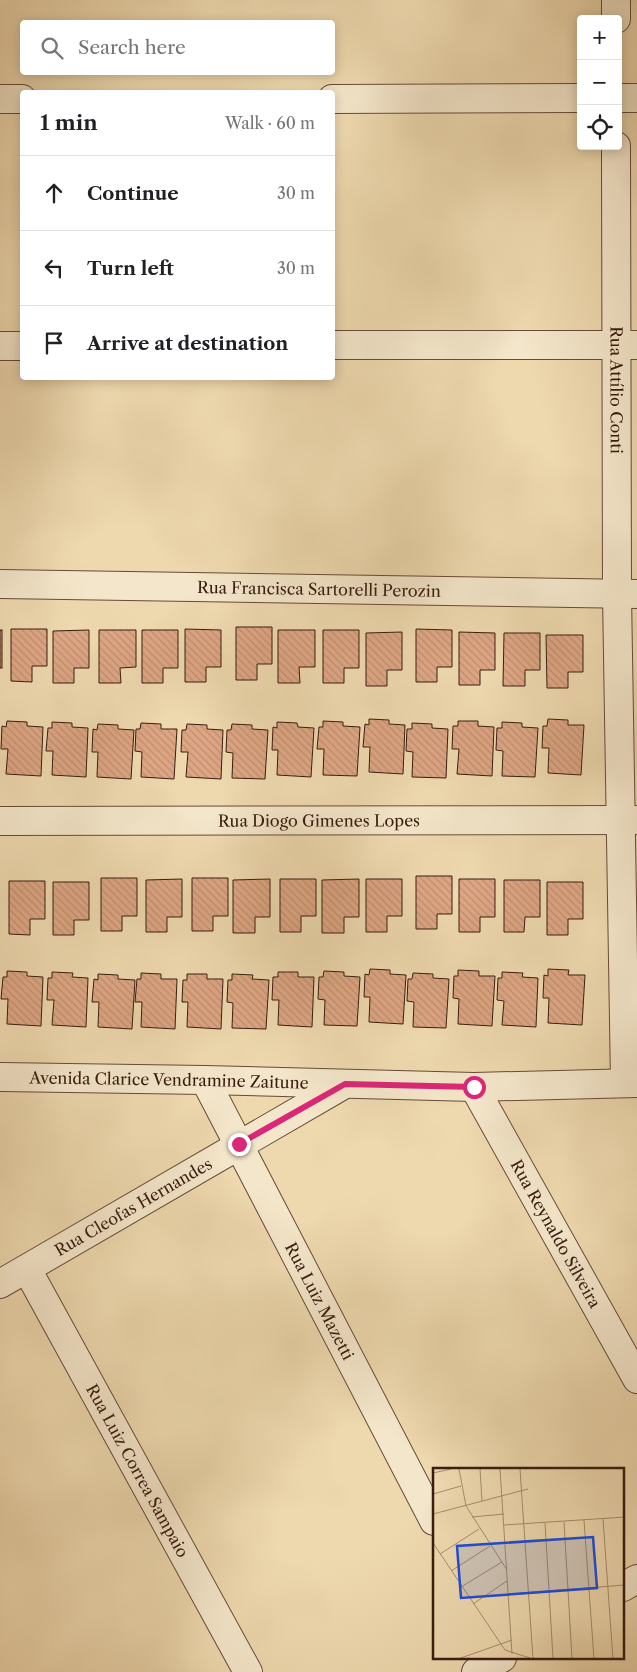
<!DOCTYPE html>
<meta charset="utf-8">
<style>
:root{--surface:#fff;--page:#f2f2f2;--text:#202124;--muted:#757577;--line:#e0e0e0}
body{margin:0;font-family:"Libre Caslon Text",serif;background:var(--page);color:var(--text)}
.controls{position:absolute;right:15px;top:15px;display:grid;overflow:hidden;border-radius:5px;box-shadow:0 2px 12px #0003}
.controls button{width:45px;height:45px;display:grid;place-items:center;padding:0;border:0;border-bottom:1px solid var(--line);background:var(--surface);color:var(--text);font:25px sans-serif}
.stop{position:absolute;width:15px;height:15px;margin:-11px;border:4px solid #db2777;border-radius:50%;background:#fff}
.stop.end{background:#db2777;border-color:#fff;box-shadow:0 1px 5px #0008}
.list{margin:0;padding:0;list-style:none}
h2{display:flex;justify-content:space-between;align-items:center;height:65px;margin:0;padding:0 20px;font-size:21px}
h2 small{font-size:16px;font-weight:400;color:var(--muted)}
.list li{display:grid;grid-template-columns:32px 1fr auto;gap:15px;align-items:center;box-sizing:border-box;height:75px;padding:0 20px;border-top:1px solid var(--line)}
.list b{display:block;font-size:19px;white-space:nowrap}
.list em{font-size:16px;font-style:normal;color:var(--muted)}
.icon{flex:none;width:28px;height:28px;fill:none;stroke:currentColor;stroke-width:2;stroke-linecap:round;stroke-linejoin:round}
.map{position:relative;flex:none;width:637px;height:1672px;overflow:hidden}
.search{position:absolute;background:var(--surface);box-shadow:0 2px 12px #0003;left:20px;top:20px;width:315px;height:55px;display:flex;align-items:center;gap:12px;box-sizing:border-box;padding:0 18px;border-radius:5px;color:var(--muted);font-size:19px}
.panel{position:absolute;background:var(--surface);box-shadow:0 2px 12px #0003;left:20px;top:90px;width:315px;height:290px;border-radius:5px}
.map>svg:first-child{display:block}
</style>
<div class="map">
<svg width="637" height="1672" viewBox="0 0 637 1672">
<defs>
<pattern id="building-back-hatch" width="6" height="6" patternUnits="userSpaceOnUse" patternTransform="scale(1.25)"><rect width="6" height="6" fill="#dea684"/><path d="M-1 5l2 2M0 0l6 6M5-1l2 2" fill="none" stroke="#bf8e71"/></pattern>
</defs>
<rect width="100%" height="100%" fill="#eed8ae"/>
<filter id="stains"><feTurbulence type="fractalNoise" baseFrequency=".004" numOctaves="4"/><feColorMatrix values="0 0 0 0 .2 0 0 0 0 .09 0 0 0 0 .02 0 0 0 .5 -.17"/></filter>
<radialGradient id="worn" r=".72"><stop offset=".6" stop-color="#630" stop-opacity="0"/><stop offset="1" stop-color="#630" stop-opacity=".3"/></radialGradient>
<g fill="url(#building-back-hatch)" stroke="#391c10">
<path d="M 236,627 L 272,627 L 272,664 L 257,664 L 257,680 L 236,680 Z"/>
<path d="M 11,629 L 47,629 L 47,666 L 32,666 L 32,682 L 11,681 Z"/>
<path d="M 185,629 L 221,630 L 221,667 L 206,667 L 206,682 L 185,682 Z"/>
<path d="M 416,629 L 452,630 L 452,667 L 437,667 L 437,682 L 416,682 Z"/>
<rect x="0" y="630" width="2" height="38"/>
<path d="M 89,630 L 89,668 L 74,668 L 74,683 L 53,683 L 53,631 Z"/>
<path d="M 99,630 L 136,630 L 136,667 L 120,668 L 121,683 L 99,683 Z"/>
<path d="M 142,630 L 178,630 L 178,668 L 163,668 L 163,683 L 142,683 Z"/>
<path d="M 278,630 L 315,630 L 315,667 L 299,667 L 300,683 L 278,683 Z"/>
<path d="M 323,630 L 359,630 L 359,668 L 344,668 L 344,683 L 323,683 Z"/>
<path d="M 402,632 L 402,670 L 387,670 L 387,686 L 366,686 L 366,633 Z"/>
<path d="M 459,632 L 495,633 L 495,670 L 480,670 L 480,685 L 459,685 Z"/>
<path d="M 504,633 L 540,633 L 540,670 L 525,670 L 525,686 L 503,686 Z"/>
<path d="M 546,635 L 583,635 L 583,672 L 568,672 L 568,688 L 547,688 Z"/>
<path d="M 369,719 L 389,720 L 389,724 L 405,725 L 403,774 L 369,772 L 370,747 L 363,747 L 365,724 L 369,725 Z"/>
<path d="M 548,719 L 568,720 L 568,725 L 584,725 L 581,775 L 548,773 L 549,748 L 542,748 L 543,726 L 547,726 Z"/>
<path d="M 7,721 L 27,722 L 27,726 L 43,727 L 41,776 L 6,774 L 8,749 L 1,749 L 2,726 L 6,727 Z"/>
<path d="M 323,721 L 343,722 L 343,726 L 360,727 L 357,776 L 323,775 L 324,749 L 317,749 L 319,727 L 323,727 Z"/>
<path d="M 458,721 L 478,721 L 478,726 L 494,727 L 492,776 L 457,774 L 459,749 L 452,749 L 453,726 L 458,726 Z"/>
<path d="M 52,722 L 72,723 L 72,727 L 88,728 L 86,777 L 52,775 L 53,751 L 46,751 L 48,728 L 52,728 Z"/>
<path d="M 277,722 L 297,723 L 298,727 L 314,728 L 311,777 L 277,775 L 278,750 L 272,750 L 273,727 L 277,728 Z"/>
<path d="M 502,722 L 522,723 L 522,727 L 538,728 L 535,777 L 502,776 L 503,751 L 496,750 L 497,728 L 502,728 Z"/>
<path d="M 141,723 L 161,724 L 161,729 L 177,729 L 174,779 L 141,777 L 142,752 L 135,751 L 136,729 L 140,729 Z"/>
<path d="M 412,723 L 432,724 L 432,728 L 448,729 L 446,778 L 412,777 L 413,752 L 406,751 L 407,729 L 412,729 Z"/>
<path d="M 98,724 L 118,725 L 118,729 L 134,730 L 131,779 L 97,777 L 98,752 L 92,752 L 93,729 L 97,730 Z"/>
<path d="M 187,724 L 207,725 L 207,729 L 223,730 L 221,779 L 186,777 L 188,752 L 181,752 L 182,730 L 186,730 Z"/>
<path d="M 232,724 L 252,725 L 252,729 L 268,730 L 265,779 L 232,778 L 233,753 L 226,752 L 227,730 L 231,730 Z"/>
<path d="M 416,876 L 452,876 L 452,914 L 437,914 L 437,929 L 416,929 Z"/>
<path d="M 101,878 L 137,878 L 137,916 L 122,916 L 122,931 L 101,931 Z"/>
<path d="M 192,878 L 228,878 L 228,916 L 213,916 L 213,931 L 192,931 Z"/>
<path d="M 182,879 L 182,917 L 167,917 L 167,932 L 146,932 L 146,880 Z"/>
<path d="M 270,879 L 270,917 L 255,917 L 255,933 L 233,933 L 233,880 Z"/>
<path d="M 280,879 L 316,879 L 316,916 L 301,916 L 301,932 L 280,932 Z"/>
<path d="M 359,879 L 359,917 L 344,917 L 344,933 L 322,933 L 322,880 Z"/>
<path d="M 366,879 L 402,879 L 402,916 L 387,916 L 387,932 L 366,932 Z"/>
<path d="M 459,879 L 495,879 L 495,917 L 480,917 L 480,932 L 459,932 Z"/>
<path d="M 504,880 L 540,880 L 540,917 L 525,917 L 524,932 L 504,932 Z"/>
<path d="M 9,881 L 45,881 L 45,919 L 30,919 L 30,935 L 9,934 Z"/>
<path d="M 53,882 L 89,882 L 89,920 L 74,920 L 74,935 L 53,935 Z"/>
<path d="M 547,882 L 583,882 L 583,919 L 568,919 L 568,935 L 547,935 Z"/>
<path d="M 370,969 L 390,970 L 390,974 L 406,975 L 403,1024 L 369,1022 L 370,997 L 364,997 L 365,974 L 369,975 Z"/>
<path d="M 548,969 L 569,970 L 568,975 L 585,975 L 582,1025 L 548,1023 L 549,998 L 543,998 L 544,975 L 548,976 Z"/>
<path d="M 458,970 L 479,971 L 479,976 L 495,976 L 492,1026 L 458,1024 L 459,999 L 453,998 L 454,976 L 458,976 Z"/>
<path d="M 7,971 L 27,972 L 27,976 L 43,977 L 41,1026 L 7,1024 L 8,999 L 1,999 L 3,977 L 7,977 Z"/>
<path d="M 324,971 L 344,972 L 344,976 L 360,977 L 357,1026 L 324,1025 L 325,1000 L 318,999 L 319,977 L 323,977 Z"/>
<path d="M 52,972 L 73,973 L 72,977 L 88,978 L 86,1027 L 52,1025 L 54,1000 L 47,1000 L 48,978 L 52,978 Z"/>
<path d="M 278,972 L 298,972 L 298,977 L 314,977 L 312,1027 L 278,1025 L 279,1000 L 272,1000 L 273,977 L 278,977 Z"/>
<path d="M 502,972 L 523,973 L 522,977 L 538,978 L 536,1027 L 502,1025 L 504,1001 L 497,1000 L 498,978 L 502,978 Z"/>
<path d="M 141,973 L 161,974 L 161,979 L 177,979 L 175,1029 L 141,1027 L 142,1002 L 135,1002 L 137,979 L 141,979 Z"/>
<path d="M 413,973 L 433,974 L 433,978 L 449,979 L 446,1028 L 413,1027 L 414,1002 L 407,1001 L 408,979 L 412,979 Z"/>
<path d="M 98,974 L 118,975 L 118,979 L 135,980 L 132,1029 L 98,1027 L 99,1002 L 92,1002 L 94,979 L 98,980 Z"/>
<path d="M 187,974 L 207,974 L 207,979 L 223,979 L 221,1029 L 187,1027 L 188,1002 L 182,1002 L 183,980 L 187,980 Z"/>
<path d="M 232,974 L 253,975 L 252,979 L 269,980 L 266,1029 L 232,1028 L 233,1003 L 227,1002 L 228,980 L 232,980 Z"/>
</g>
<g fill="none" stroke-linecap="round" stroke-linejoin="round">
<g stroke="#664b38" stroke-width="30">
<g id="minor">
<path d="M 616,0 L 616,19"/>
<path d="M 618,98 L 637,98"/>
<path d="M 0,99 L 22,99"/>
<path d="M 332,99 L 581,98"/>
<path id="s1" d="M 616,146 L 617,594 L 625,1083"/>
<path d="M 332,345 L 637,345"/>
<path d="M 0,346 L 22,346"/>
<path id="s2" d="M 0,584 L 637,594"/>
<path id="s3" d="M 0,821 L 637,820"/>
<path id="s4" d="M 0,1077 L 205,1080 L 474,1087 L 637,1083"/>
<path id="s5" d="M 205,1080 L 434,1521"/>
<path id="s6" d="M 474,1087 L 637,1379"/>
<path id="s7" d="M 27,1269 L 248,1672"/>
<path id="s8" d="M 0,1284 L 345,1084"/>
<path d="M 623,1587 L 637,1579"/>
<path d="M 476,1672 L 502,1658"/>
</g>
</g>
<use href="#minor" stroke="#f4e6ca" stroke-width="28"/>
</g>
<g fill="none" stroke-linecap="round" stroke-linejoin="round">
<path stroke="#db2777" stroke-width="6" d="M 239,1144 L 345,1084 L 474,1087"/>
</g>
<g text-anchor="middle" stroke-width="5" stroke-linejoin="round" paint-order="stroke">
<g font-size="16" fill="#391c10" stroke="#f4e6ca">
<text dy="6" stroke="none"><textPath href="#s1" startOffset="244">Rua Attílio Conti</textPath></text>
<text dy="6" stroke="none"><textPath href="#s2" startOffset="319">Rua Francisca Sartorelli Perozin</textPath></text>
<text dy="6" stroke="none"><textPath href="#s3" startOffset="319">Rua Diogo Gimenes Lopes</textPath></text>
<text dy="6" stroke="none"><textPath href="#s4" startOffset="169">Avenida Clarice Vendramine Zaitune</textPath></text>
<text dy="6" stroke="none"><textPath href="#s8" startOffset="154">Rua Cleofas Hernandes</textPath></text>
<text dy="6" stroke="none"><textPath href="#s6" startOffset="168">Rua Reynaldo Silveira</textPath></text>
<text dy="6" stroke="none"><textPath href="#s5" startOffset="249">Rua Luiz Mazetti</textPath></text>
<text dy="6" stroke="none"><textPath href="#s7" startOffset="230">Rua Luiz Correa Sampaio</textPath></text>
</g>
</g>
<g transform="translate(433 1468)">
<rect width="191" height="191" fill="#eed8ae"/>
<path fill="none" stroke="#a68d6f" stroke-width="1" d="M 26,1 L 33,38 L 74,102M 47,1 L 49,33M 67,1 L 79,186M 87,1 L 100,191M 0,5 L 18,1M 0,26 L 28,18M 0,46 L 95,21M 39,49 L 71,46M 170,51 L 180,191M 151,52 L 161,191M 131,54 L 139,190M 112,55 L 120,190M 71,57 L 192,49M 0,75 L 72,182 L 100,191 L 133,191M 7,86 L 46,61M 18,103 L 57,78M 28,119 L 69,94M 75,126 L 192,117M 40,136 L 74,113M 25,191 L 79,172"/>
<path fill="#1d4ed8" fill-opacity="0.15" stroke="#1d4ed8" stroke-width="2.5" d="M 160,69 L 164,120 L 28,130 L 24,78 Z"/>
<rect width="191" height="191" fill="none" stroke="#391c10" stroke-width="2.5"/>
</g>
<rect width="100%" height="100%" filter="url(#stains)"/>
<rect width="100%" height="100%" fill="url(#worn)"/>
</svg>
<div class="controls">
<button>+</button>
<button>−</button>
<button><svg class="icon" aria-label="locate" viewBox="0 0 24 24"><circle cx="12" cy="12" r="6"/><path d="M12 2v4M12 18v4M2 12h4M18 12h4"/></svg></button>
</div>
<div class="stop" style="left:474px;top:1087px"></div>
<div class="stop end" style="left:239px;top:1144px"></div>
<div class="search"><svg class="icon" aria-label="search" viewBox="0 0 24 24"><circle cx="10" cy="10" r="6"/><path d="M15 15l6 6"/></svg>Search here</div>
<section class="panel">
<h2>1 min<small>Walk · 60 m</small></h2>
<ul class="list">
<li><svg class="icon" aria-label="ahead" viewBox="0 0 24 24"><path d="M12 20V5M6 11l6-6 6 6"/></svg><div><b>Continue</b></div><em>30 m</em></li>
<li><svg class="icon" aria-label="left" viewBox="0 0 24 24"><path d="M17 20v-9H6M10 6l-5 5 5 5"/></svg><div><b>Turn left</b></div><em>30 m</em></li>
<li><svg class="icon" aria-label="arrive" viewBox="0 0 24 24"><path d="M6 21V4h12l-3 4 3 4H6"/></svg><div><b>Arrive at destination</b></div></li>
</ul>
</section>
</div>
